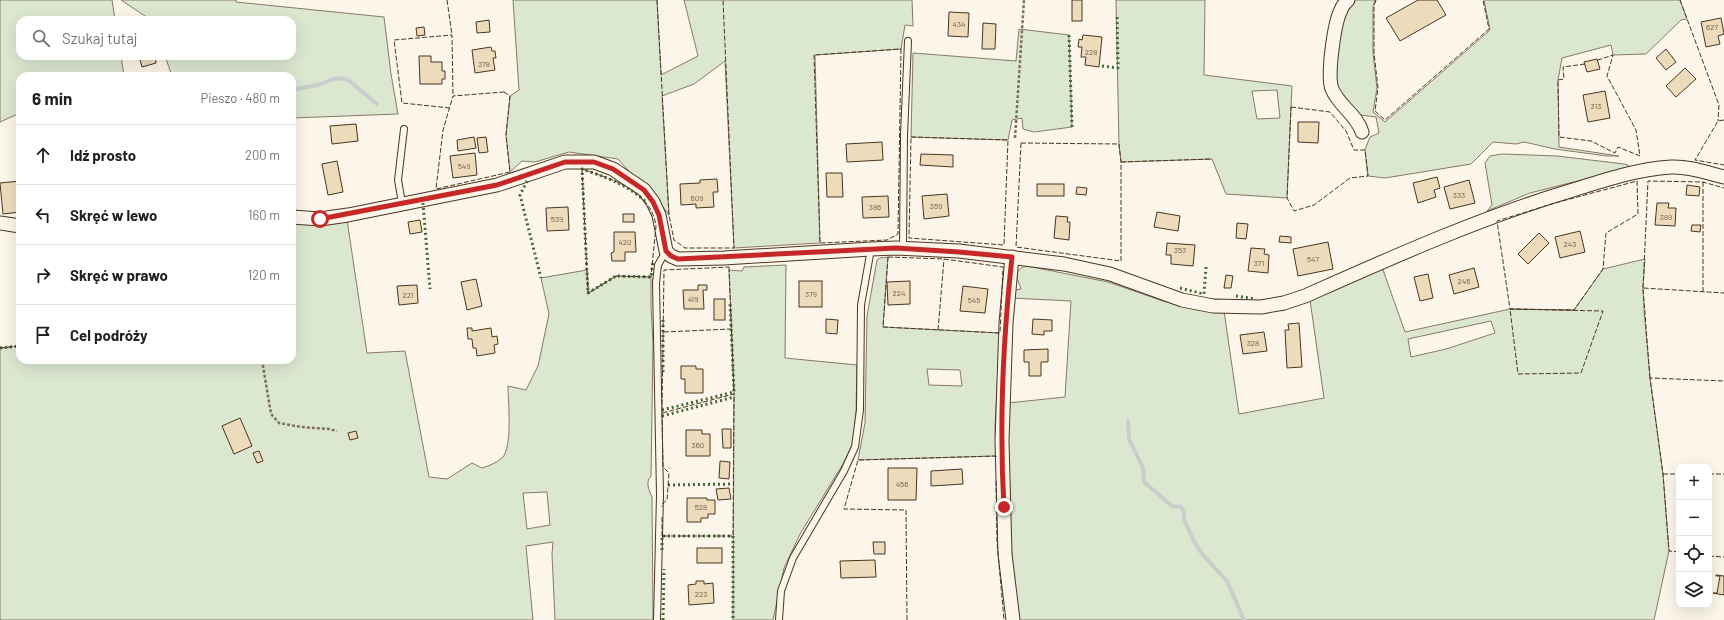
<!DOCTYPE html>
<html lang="pl">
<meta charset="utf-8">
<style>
:root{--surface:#fff;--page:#f6f6f6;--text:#202124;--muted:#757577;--line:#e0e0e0}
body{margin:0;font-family:Barlow,sans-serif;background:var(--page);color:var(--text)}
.controls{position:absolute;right:12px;bottom:12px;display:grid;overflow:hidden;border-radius:8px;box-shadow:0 4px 16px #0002}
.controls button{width:36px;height:36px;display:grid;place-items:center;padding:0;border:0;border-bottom:1px solid var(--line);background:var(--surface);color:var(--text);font:20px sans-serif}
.stop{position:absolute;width:12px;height:12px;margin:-9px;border:3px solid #c62828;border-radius:50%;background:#fff}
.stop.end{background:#c62828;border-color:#fff;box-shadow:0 1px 4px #0008}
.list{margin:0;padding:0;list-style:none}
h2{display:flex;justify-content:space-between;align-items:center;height:52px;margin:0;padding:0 16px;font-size:17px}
h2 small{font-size:13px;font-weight:400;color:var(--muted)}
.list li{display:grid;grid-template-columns:26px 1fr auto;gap:12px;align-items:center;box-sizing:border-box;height:60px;padding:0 16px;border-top:1px solid var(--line)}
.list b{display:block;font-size:15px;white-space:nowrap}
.list em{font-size:13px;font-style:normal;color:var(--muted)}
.icon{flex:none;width:22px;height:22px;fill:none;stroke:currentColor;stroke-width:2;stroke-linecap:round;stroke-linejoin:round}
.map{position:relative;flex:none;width:1724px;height:620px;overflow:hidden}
.search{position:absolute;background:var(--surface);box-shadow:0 4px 16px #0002;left:16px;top:16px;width:280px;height:44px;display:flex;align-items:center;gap:10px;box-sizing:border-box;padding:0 14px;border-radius:12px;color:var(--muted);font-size:15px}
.panel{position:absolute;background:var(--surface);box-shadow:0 4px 16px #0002;left:16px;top:72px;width:280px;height:292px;border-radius:12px}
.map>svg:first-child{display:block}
</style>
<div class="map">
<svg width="1724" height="620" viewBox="0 0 1724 620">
<rect width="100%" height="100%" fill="#fbf6e9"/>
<g fill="#dce7d0" stroke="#887966" fill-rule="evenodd">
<path d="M 0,0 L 112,0 L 115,20 L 20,20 L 20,56 L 121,56 L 124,76 L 20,76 L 20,113 L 0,122 Z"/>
<path d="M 121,0 L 236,0 L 236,2 L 384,17 L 391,74 L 398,114 L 292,118 L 292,76 L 172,76 L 165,56 L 292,56 L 292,20 L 151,20 Z"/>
<path d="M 513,0 L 657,0 L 661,75 L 698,56 L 684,0 L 912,0 L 913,26 L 905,25 L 901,49 L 815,55 L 820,243 L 734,248 L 725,61 L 694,84 L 662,96 L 669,215 L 644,183 L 633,176 L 618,159 L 569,152 L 535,162 L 522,161 L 510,172 L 506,135 L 510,96 L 519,90 Z"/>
<path d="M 1116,0 L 1205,0 L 1204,75 L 1292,86 L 1287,198 L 1226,194 L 1212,159 L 1121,162 L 1119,144 ZM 1277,90 L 1280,118 L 1257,119 L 1252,91 Z"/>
<path d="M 1350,0 L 1375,0 L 1373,6 L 1373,53 L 1377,88 L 1373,112 L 1385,122 L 1490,30 L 1484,0 L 1680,0 L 1687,19 L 1681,20 L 1646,54 L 1613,55 L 1611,45 L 1562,58 L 1558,80 L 1559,147 L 1619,156 L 1607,156 L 1555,149 L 1524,142 L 1516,144 L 1493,142 L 1471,164 L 1385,178 L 1368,176 L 1365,150 L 1370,137 L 1379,133 L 1376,117 L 1360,115 L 1336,88 L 1337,25 Z"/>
<path d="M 1019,29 L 1069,35 L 1072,127 L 1034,132 L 1023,129 L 1022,118 L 1012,120 L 1008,140 L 911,137 L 913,53 L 1016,61 Z"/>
<path d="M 1502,154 L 1557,156 L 1624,164 L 1628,165 L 1629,168 L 1530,193 L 1487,211 L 1492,205 L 1485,163 L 1490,156 Z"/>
<path d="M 292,166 L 296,212 L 292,211 Z"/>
<path d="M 347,220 L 367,353 L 405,351 L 429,477 L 447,479 L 472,463 L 482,468 C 489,466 496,463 502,458 C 513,447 508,402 508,386 L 526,390 L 538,366 L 549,314 L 541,278 L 587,270 L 589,293 L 616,276 L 651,277 L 651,305 L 653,344 L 651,476 C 645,482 649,490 652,497 L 653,620 L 555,620 L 552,554 L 553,542 L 526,546 L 533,620 L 0,620 L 0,348 L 20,346 L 20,360 L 292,360 L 292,222 ZM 547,492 L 550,525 L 527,529 L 523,493 Z"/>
<path d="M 888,257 L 883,327 L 1000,333 L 995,426 L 996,456 L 858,460 L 865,423 L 867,316 L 877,260 L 880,258 ZM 927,369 L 960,370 L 962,386 L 929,385 Z"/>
<path d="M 1645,259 L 1643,288 L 1644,310 L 1650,378 L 1663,474 L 1669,551 L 1654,620 L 1018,620 C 1009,548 1008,476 1008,403 L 1065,397 L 1071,301 L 1011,298 L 1011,291 L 1021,289 C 1017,278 1012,270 1027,266 L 1108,282 L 1163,301 L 1199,310 L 1224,311 L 1239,414 L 1324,398 L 1310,300 L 1382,267 L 1405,332 L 1510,309 L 1574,310 L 1603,269 ZM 1491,321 L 1495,333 L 1446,349 L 1411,357 L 1408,339 Z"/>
<path d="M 786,265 L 785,358 L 857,365 L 856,412 L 853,443 L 843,464 L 800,534 L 784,568 L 773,620 L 733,620 L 734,392 L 729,270 L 742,271 L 744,267 Z"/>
</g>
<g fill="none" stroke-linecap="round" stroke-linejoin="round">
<g stroke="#c9cecd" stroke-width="4">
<path d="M 292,90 L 322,84 L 330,80 L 340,78 L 348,80 L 377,104"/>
<path d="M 1128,421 L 1129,439 L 1143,468 L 1144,482 L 1172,506 L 1181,507 L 1184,513 L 1184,520 L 1194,541 L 1202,554 L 1227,581 L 1244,620"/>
</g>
</g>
<g fill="#ecdcbc" stroke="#4a3520">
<rect x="1072" y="0" width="10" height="21"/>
<path d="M 1418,0 L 1437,0 L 1446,15 L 1400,41 L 1386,18 Z"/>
<path d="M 949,12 L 969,13 L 968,37 L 948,36 Z"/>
<path d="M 1721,18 L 1724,34 L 1718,36 L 1720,44 L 1706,47 L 1701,22 Z"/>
<path d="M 489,20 L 490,32 L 477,33 L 476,22 Z"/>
<path d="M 983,23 L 996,24 L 995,49 L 982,49 Z"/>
<path d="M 424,27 L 425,35 L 417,36 L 416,28 Z"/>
<path d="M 1083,35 L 1102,37 L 1099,67 L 1085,65 L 1086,57 L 1081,57 L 1082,47 L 1078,47 L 1079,39 L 1082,40 Z"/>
<path d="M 491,47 L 492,51 L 495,51 L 496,58 L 493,58 L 495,70 L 475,73 L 472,50 Z"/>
<path d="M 1666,49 L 1676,62 L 1666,70 L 1656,58 Z"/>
<path d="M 139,56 L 155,56 L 156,63 L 142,67 Z"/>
<path d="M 419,56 L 431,56 L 431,62 L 442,62 L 442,71 L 445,71 L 445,79 L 442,79 L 442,84 L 420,84 Z"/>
<path d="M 1597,59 L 1600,69 L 1587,72 L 1584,62 Z"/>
<path d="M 1685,68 L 1696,79 L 1676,97 L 1666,86 Z"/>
<path d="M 1605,91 L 1610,118 L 1588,122 L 1583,95 Z"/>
<path d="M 1298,122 L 1319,122 L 1318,143 L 1298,142 Z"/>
<path d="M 356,124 L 358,141 L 332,144 L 330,126 Z"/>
<path d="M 474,137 L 476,148 L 458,151 L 457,140 Z"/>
<path d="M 486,137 L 488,152 L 479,153 L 477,138 Z"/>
<path d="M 882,142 L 883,160 L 847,162 L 846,144 Z"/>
<path d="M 475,153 L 477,175 L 453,178 L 450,156 Z"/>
<path d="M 921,154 L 953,155 L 953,167 L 920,165 Z"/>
<path d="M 337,161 L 343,192 L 328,195 L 322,164 Z"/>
<path d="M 826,173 L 842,173 L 843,197 L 827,197 Z"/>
<path d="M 1437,177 L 1440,188 L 1434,190 L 1436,197 L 1418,203 L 1413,183 Z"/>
<path d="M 717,179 L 718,192 L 713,192 L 714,207 L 696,208 L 696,204 L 681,205 L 680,184 L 700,183 L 700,180 Z"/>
<path d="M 1469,180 L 1475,203 L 1450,209 L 1444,187 Z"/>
<path d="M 20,181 L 20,212 L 3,214 L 0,183 Z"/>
<rect x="1037" y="184" width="27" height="12"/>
<path d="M 1687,185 L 1700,187 L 1699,196 L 1686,195 Z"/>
<path d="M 1077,187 L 1087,188 L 1086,195 L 1076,194 Z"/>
<path d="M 947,194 L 949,216 L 924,219 L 922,196 Z"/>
<path d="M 888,196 L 889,217 L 863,218 L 862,197 Z"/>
<path d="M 1657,203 L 1669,203 L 1668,208 L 1676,208 L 1675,226 L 1655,225 Z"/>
<path d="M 568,207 L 569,230 L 547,231 L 546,208 Z"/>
<path d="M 1157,212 L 1180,216 L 1178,231 L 1154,227 Z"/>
<rect x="623" y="214" width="11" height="8"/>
<path d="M 1056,216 L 1068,217 L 1067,222 L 1070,222 L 1069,240 L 1054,238 Z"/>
<path d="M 420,220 L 422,232 L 410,234 L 408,222 Z"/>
<path d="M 1237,223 L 1248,224 L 1246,239 L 1236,238 Z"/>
<path d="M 1692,225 L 1701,225 L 1700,232 L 1691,231 Z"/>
<path d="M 1580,231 L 1585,252 L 1560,258 L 1555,237 Z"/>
<path d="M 614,232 L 635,232 L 636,252 L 625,252 L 625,261 L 612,261 L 611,253 L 614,252 Z"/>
<path d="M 1539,233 L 1549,243 L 1528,264 L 1518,254 Z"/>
<path d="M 1280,236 L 1291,237 L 1291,243 L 1279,242 Z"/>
<path d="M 1328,242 L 1333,269 L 1298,276 L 1293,249 Z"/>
<path d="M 1167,243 L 1195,245 L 1193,266 L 1171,264 L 1171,255 L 1166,255 Z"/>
<path d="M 1251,248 L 1265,249 L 1264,254 L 1269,255 L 1268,273 L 1248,271 Z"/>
<path d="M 1474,268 L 1479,287 L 1454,294 L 1449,275 Z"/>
<path d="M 1428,274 L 1433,298 L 1420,301 L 1414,277 Z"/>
<path d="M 1226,275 L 1233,276 L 1231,288 L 1224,288 Z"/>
<path d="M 476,279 L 482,306 L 467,310 L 461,282 Z"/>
<rect x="799" y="281" width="23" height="26"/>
<path d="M 910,281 L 910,304 L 888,305 L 887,282 Z"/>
<path d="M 417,285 L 418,303 L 399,305 L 397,286 Z"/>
<path d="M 698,285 L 707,285 L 707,290 L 703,290 L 704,309 L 684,309 L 683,290 L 698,290 Z"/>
<path d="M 963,286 L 988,289 L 985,313 L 960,311 Z"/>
<rect x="714" y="299" width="11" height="21"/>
<path d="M 826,319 L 838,320 L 837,334 L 826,333 Z"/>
<path d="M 1033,319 L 1052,320 L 1052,331 L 1044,331 L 1044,335 L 1032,334 Z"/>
<path d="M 1299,323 L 1302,367 L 1287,368 L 1285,330 L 1289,330 L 1288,324 Z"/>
<path d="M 467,328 L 472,328 L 472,331 L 491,328 L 492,337 L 497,336 L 498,344 L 494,345 L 495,353 L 477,356 L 476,348 L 473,348 L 472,339 L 468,339 Z"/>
<path d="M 1264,332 L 1267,351 L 1243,354 L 1240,335 Z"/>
<path d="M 1048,349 L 1048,362 L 1041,362 L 1041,376 L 1029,376 L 1029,362 L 1024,362 L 1024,350 Z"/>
<path d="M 681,366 L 696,366 L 696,369 L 703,369 L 703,393 L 685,393 L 685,379 L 681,379 Z"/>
<path d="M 240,418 L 252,446 L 234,454 L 222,426 Z"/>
<path d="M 722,429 L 731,429 L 731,448 L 723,448 Z"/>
<path d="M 686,430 L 702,430 L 702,434 L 710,434 L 710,456 L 686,456 Z"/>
<path d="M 356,431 L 358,438 L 350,440 L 348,433 Z"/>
<path d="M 259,451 L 263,461 L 257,463 L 253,453 Z"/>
<path d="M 720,461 L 730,462 L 729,479 L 719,478 Z"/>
<path d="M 888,468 L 917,468 L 916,500 L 888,500 Z"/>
<path d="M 962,469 L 963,484 L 931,486 L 931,471 Z"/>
<path d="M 729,488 L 731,499 L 718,500 L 716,489 Z"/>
<path d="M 687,498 L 707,498 L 707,500 L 715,500 L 715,514 L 708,514 L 708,518 L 701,518 L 701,522 L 687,522 Z"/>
<path d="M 873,542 L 885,542 L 885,554 L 874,554 Z"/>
<rect x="697" y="548" width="25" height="15"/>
<path d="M 875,560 L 876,577 L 841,578 L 840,561 Z"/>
<path d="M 1716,575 L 1724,576 L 1724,595 L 1713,593 L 1717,593 L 1720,576 L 1716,576 Z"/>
<path d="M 696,581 L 704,581 L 704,584 L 713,583 L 714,603 L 689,605 L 688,585 L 696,584 Z"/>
</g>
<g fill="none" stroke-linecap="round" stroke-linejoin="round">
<g stroke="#4a3520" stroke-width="8">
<g id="service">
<path d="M 402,203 L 398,180 L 404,129"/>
<path d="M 903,249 L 904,135 L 908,41"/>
<path d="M 657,620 L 660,495 L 656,283 L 658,265 L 666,251"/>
<path d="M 779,620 L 781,591 L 793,558 L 844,471 L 855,447 L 860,410 L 861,305 L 871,249"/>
</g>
</g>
<g stroke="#4a3520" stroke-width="15">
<g id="minor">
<path d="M 1348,0 C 1345,3 1342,6 1341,10 C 1334,23 1327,76 1332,89 C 1339,106 1357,115 1362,132"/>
<path d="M 292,217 L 320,219 L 348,215 L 497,185 L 565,162 L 594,162 L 613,169 L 644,190 L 653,202 L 659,215 L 666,251 L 671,256 L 678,259 L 724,258 L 871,249 L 896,248 L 959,251 L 1064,264 L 1110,274 L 1182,300 L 1213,306 L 1261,307 L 1284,303 L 1305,296 C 1393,257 1482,217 1573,190 C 1604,180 1638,169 1671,167 C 1689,166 1707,173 1724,177"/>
<path d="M 0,223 L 20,226"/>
<path d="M 1012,257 L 1006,323 L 1002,441 L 1005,554 L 1013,620"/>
</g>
</g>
<g stroke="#7f6f5c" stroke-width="2.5" stroke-dasharray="3 2" stroke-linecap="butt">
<path d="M 1015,138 L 1024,0"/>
<path d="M 262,360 L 271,414 L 279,423 L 301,427 L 329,429 L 337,431"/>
</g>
<use href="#service" stroke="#fbf6e9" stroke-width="6"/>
<use href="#minor" stroke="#fbf6e9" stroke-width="13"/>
<g stroke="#436837" stroke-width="3" stroke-dasharray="2 3" stroke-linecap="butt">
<path d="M 1069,35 L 1072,127"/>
<path d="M 1102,66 L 1118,68 L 1117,14"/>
<path d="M 527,181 L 520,195 L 541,278"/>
<path d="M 645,201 C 626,184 605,177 582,169 L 588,293 L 616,276 L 651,277 L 653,261"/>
<path d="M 423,203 L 430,289"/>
<path d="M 1180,288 L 1204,294 L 1206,267"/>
<path d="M 1236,296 L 1256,299"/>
<path d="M 0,348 L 20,346"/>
<path d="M 663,372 L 663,318"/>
<path d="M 662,410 L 734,392 L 730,303"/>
<path d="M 662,416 L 734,397"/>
<path d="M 668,485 L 734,484"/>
<path d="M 662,550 L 662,536 L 733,536 L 733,620"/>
<path d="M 663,620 L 664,569"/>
</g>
<g stroke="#4a3520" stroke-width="1" stroke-dasharray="5 2" stroke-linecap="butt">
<path d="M 447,0 L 452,35"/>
<path d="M 657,0 L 669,215 L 674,240 L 685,248 L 734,248 L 723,0"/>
<path d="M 1376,0 L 1374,6 L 1374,53 L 1378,88 L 1375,111 L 1385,120 L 1489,29 L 1483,0"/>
<path d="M 1680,0 L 1719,105 L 1718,121"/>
<path d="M 901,49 L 898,234 L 887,240 L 820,243 L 814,55 Z"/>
<path d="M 1585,64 L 1563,67 L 1564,79 L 1558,80 L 1559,137 L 1591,141 L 1615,153 L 1618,147 L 1640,156 L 1636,130 L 1607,76 L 1613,55 L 1598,60"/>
<path d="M 504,92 L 510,96 L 506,135 L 510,172 L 436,189 L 443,130 L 453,96 Z"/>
<path d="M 1291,107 L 1330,112 L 1346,131 L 1354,150 L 1365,150 L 1368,176 L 1350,178 L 1314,205 L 1294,211 L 1287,198 Z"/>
<path d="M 450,108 L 402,103 L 394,40 L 452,35 L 453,96"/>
<path d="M 1724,120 L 1718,121 L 1695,160 L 1724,165"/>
<path d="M 911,137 L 1008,140 L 1004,245 L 909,238 Z"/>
<path d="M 1021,143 L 1119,144 L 1121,162 L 1121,261 L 1016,247 Z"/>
<path d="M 1121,162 L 1212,159"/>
<path d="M 582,169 C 611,179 651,190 656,226 L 651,277 L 616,276 L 588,293 Z"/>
<path d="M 1637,181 L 1638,214 L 1606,233 L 1603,269 L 1574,310 L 1510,309 L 1497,221 L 1555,203 Z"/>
<path d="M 888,257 L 944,259 L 1003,267 L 1000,333 L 883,327 Z"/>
<path d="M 729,267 L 734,394 L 662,413 L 664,270 Z"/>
<path d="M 1643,288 L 1648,181 L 1703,182 L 1724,188"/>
<path d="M 1703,292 L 1703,182"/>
<path d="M 1510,309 L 1603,311 L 1581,373 L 1518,374 Z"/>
<path d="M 938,330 L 944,259"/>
<path d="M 664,332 L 731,329"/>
<path d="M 0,348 L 20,346"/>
<path d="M 1650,378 L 1643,288 L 1724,293"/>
<path d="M 662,413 L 663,467 L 669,473 L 667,500 L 662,504 L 662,507"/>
<path d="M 1663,474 L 1679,474"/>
<path d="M 1709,474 L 1724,474"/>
<path d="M 996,481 L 997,542 L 1004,620"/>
<path d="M 662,517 L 662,536 L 733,536 L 734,394"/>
<path d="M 1679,552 L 1669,551 L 1663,474 L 1650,378 L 1724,381"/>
<path d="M 1709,556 L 1724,557"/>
<path d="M 907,620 L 906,510 L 844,509 L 858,460 L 996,456 L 996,459"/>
</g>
</g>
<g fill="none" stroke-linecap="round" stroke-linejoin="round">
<path stroke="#c62828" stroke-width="5" d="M 320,219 L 497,185 L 565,162 L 594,162 L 613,169 L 644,190 L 653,202 L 659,215 L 666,251 L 671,256 L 678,259 L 896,248 L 959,252 L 1012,257 C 1003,340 999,424 1004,507"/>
</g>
<g text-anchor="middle" stroke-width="3" stroke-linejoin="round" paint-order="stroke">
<g font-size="8" fill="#725f47">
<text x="959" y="27">434</text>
<text x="1712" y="30">627</text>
<text x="1091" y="55">228</text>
<text x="484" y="67">378</text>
<text x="1596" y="109">313</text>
<text x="464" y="169">549</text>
<text x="1459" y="198">333</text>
<text x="697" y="201">609</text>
<text x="936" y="209">359</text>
<text x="875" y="210">386</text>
<text x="1666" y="220">389</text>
<text x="557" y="222">539</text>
<text x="625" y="245">420</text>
<text x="1570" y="247">243</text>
<text x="1180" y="253">353</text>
<text x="1313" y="262">547</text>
<text x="1259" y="266">371</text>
<text x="1464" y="284">246</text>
<text x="899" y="296">224</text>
<text x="811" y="297">379</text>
<text x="408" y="298">221</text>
<text x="693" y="302">419</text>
<text x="974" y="303">545</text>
<text x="1253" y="346">328</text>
<text x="698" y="448">360</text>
<text x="902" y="487">456</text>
<text x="701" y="510">528</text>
<text x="701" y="597">223</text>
</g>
</g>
</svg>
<div class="controls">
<button>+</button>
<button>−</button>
<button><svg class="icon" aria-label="locate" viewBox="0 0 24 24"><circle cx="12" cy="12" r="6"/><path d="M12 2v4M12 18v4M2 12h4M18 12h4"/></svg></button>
<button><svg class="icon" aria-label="layers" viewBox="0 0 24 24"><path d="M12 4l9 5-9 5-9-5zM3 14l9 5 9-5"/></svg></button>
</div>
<div class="stop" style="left:320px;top:219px"></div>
<div class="stop end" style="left:1004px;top:507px"></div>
<div class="search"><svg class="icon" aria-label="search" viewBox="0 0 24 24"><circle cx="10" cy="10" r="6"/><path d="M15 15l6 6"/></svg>Szukaj tutaj</div>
<section class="panel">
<h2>6 min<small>Pieszo · 480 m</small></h2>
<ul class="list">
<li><svg class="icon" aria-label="ahead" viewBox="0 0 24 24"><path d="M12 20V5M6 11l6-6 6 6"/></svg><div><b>Idź prosto</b></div><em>200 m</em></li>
<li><svg class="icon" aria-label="left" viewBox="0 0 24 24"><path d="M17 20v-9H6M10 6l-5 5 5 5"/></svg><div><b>Skręć w lewo</b></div><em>160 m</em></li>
<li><svg class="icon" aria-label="right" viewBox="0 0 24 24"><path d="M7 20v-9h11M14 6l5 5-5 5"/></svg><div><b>Skręć w prawo</b></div><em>120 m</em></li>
<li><svg class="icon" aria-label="arrive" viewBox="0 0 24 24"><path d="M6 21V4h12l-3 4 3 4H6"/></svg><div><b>Cel podróży</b></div></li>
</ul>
</section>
</div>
